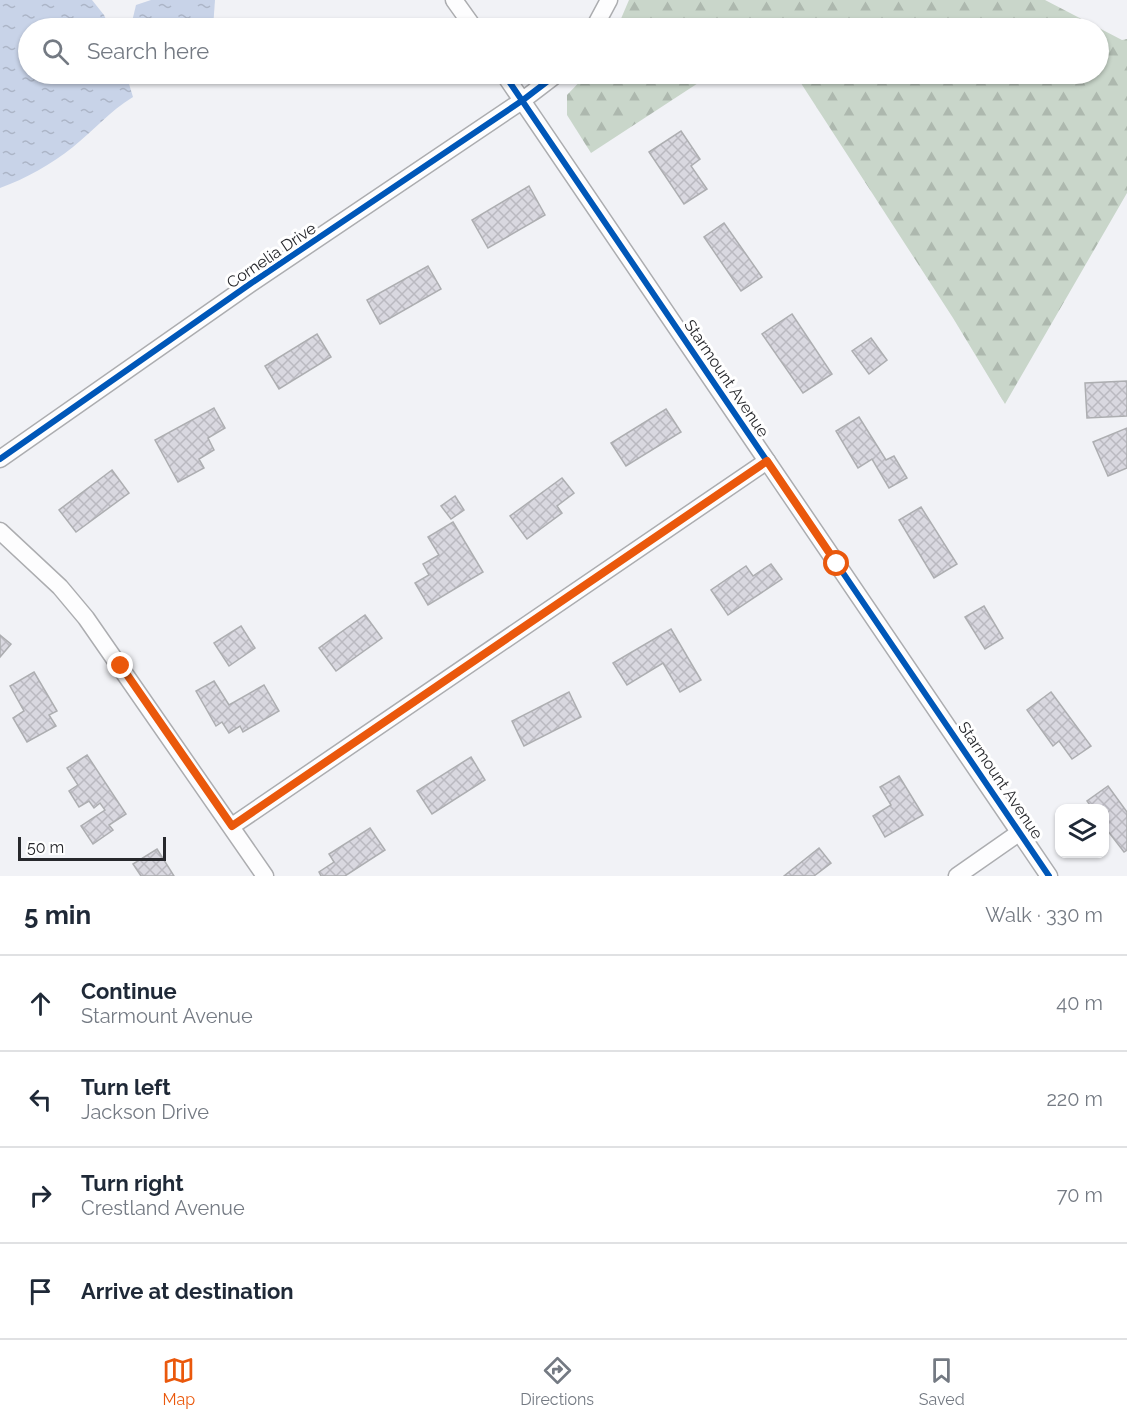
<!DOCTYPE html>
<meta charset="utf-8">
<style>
:root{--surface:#fff;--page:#f2f2f3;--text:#1f2937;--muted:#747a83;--line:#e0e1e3;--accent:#ea580c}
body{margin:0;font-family:Raleway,sans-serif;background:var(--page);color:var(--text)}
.controls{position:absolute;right:18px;bottom:18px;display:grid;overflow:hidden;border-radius:12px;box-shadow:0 2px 4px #0004}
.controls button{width:54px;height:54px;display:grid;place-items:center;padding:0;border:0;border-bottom:2px solid var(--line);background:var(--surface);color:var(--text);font:30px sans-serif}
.scale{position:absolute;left:18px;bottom:15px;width:148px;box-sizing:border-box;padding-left:6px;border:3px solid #27282c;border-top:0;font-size:16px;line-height:21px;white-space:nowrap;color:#27282c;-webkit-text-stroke:4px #fff;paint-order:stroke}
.stop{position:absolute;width:18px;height:18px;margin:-14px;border:4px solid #ea580c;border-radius:50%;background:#fff}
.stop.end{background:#ea580c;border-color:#fff;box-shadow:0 2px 6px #0008}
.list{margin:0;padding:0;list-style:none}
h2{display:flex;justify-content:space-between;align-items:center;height:78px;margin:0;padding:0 24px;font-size:26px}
h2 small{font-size:20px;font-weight:400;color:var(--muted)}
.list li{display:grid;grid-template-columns:39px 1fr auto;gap:18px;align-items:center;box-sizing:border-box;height:96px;padding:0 24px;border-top:2px solid var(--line)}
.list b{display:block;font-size:22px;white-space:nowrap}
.list p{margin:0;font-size:20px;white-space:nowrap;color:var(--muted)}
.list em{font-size:20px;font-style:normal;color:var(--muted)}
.icon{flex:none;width:33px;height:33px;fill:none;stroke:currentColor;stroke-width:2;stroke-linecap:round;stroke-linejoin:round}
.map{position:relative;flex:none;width:1127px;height:876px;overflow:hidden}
.search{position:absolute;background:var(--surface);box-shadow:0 2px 4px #0004;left:18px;right:18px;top:18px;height:66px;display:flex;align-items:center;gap:15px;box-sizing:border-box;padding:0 21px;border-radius:33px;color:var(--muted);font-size:22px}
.sheet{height:462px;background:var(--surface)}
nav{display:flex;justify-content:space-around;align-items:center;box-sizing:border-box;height:84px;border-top:2px solid var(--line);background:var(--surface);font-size:16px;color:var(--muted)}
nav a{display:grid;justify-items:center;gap:3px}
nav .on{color:var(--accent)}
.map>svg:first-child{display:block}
</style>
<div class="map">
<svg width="1127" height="876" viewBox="0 0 1127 876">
<defs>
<pattern id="forest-firs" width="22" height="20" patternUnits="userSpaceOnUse" patternTransform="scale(1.5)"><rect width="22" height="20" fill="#c9d6ca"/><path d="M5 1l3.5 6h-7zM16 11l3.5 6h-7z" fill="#adb8ae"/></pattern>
<pattern id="water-ripples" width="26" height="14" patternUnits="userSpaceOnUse" patternTransform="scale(1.5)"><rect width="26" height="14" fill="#c8d3e8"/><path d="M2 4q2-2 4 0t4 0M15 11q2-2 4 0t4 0" fill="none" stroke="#acb5c7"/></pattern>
<pattern id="building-cross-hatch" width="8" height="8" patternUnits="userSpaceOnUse" patternTransform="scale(1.5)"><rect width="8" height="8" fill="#d9d8e0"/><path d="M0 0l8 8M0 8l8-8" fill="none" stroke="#bab9c0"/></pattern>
</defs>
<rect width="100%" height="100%" fill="#f1f2f6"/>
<g fill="url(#forest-firs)">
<path d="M 629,0 L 1045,0 L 1122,40 L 1127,39 L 1127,193 L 1005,404 L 953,318 L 795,74 L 1098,74 L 1098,28 L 617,28 Z"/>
<path d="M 587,74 L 712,74 L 591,153 L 567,115 L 567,95 Z"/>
</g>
<g fill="url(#water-ripples)">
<path d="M 0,0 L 92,0 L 104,15 L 110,28 L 28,28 L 28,74 L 126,74 L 133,97 C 110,111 94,130 73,147 C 52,164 25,179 0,188 Z"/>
<path d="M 151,0 L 215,0 L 213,28 L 134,28 L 131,26 L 136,5 Z"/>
</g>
<g fill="url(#building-cross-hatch)" stroke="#adaeb1" stroke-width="1.5">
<path d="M 681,131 L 700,159 L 691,166 L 707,189 L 684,204 L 649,152 Z"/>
<path d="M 529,186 L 545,215 L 488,248 L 472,220 Z"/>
<path d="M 724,223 L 762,277 L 741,291 L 704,237 Z"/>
<path d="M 428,266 L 441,289 L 380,324 L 367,300 Z"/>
<path d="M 792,314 L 832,374 L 803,393 L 762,334 Z"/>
<path d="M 317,334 L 331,357 L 279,389 L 265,366 Z"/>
<path d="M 871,338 L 887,360 L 869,374 L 852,351 Z"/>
<path d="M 1127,381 L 1127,416 L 1087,418 L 1085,383 Z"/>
<path d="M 214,408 L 225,428 L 208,438 L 214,450 L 199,459 L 204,468 L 178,482 L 155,440 Z"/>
<path d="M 666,409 L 681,432 L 626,466 L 611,443 Z"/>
<path d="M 859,417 L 886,460 L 894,456 L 907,478 L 889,488 L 872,459 L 858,468 L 836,431 Z"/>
<path d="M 1127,428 L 1127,468 L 1108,476 L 1093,442 Z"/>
<path d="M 112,470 L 129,493 L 76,532 L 59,510 Z"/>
<path d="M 562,478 L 574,493 L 557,506 L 562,513 L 527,539 L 510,516 Z"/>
<path d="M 455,496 L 464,510 L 451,519 L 441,506 Z"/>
<path d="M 921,507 L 957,564 L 934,578 L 899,520 Z"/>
<path d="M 453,522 L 483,572 L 428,605 L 415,583 L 429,575 L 423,564 L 439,555 L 428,537 Z"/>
<path d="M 771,564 L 782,579 L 728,615 L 711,590 L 746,566 L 753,576 Z"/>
<path d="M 984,606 L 1003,638 L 985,649 L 965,617 Z"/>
<path d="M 365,615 L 382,638 L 336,671 L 319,648 Z"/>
<path d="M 241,626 L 255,648 L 229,666 L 214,643 Z"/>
<path d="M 671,629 L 701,680 L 680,692 L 663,663 L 627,685 L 613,663 Z"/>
<path d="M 0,635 L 11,644 L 0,657 Z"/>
<path d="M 34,672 L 57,711 L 49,715 L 56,726 L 27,742 L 13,718 L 24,711 L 10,686 Z"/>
<path d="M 214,681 L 229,705 L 264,685 L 279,711 L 243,732 L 240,726 L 229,733 L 222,722 L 216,726 L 196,691 Z"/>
<path d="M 569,692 L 581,717 L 524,746 L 512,721 Z"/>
<path d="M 1051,692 L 1091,746 L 1072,759 L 1059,741 L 1053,746 L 1027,710 Z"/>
<path d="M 87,755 L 126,814 L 109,825 L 113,830 L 93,844 L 81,826 L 105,810 L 100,803 L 94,808 L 89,801 L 79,807 L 69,791 L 78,785 L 67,768 Z"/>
<path d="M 471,757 L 485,780 L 432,814 L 417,791 Z"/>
<path d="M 899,776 L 923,815 L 885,837 L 873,816 L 891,805 L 880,787 Z"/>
<path d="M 1108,786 L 1127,812 L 1127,850 L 1124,852 L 1104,826 L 1104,808 L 1092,808 L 1087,801 Z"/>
<path d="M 370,828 L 385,850 L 345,876 L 321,876 L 319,872 L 334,862 L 329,854 Z"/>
<path d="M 819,848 L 831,863 L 814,876 L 784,876 Z"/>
<path d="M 157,849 L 174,876 L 141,876 L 133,864 Z"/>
</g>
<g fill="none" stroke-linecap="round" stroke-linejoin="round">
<g stroke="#acadb0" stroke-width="19">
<g id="minor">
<path d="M 454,0 L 474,28"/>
<path d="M 594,28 L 609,0"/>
<path d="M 504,74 L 1049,876"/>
<path d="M 0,459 L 250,284 L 523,100 L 557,74"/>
<path d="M 0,531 L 60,587 L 86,618 L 265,876"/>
<path d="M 232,826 L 767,461"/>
<path d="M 957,876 L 1020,832"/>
</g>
</g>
<use href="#minor" stroke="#fdfdfe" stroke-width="16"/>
<g stroke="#fff" stroke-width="10">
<g id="cycleway">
<path d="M 504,74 L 1049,876"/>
<path d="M 0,459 L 250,284 L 523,100 L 557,74"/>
</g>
</g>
<use href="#cycleway" stroke="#0057b8" stroke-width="6"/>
</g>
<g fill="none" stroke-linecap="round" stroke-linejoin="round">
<path stroke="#ea580c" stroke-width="8" d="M 121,666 L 232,826 L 767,461 L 837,564"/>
</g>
<g text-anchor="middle" stroke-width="6" stroke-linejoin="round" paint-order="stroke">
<g font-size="16" fill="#27282c" stroke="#fff">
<text transform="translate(271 255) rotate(-34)" y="6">Cornelia Drive</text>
<text transform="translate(727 378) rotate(56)" y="6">Starmount Avenue</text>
<text transform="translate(1001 780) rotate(56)" y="6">Starmount Avenue</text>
</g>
</g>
</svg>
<div class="controls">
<button><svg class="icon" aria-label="layers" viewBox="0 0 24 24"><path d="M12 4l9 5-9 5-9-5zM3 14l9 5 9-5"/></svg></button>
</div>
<div class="scale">50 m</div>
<div class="stop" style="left:837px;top:564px"></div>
<div class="stop end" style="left:121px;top:666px"></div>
<div class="search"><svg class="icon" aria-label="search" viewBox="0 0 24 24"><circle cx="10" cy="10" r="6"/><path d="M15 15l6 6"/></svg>Search here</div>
</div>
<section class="sheet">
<h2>5 min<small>Walk · 330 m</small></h2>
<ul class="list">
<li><svg class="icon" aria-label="ahead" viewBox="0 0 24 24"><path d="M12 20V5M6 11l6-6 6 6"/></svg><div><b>Continue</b><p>Starmount Avenue</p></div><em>40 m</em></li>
<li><svg class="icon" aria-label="left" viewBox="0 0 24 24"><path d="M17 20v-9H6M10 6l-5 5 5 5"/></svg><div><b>Turn left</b><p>Jackson Drive</p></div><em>220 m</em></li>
<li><svg class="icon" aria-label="right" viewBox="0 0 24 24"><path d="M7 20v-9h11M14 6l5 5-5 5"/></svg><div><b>Turn right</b><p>Crestland Avenue</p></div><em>70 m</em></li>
<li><svg class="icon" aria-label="arrive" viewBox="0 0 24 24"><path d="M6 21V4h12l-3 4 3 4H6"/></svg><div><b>Arrive at destination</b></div></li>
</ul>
</section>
<nav>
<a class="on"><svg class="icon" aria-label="map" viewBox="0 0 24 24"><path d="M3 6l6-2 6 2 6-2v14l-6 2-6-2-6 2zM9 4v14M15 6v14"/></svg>Map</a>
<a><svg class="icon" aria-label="directions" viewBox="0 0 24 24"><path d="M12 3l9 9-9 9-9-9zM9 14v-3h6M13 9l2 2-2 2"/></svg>Directions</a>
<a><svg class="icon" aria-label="saved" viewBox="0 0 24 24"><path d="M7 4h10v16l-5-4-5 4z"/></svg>Saved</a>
</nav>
